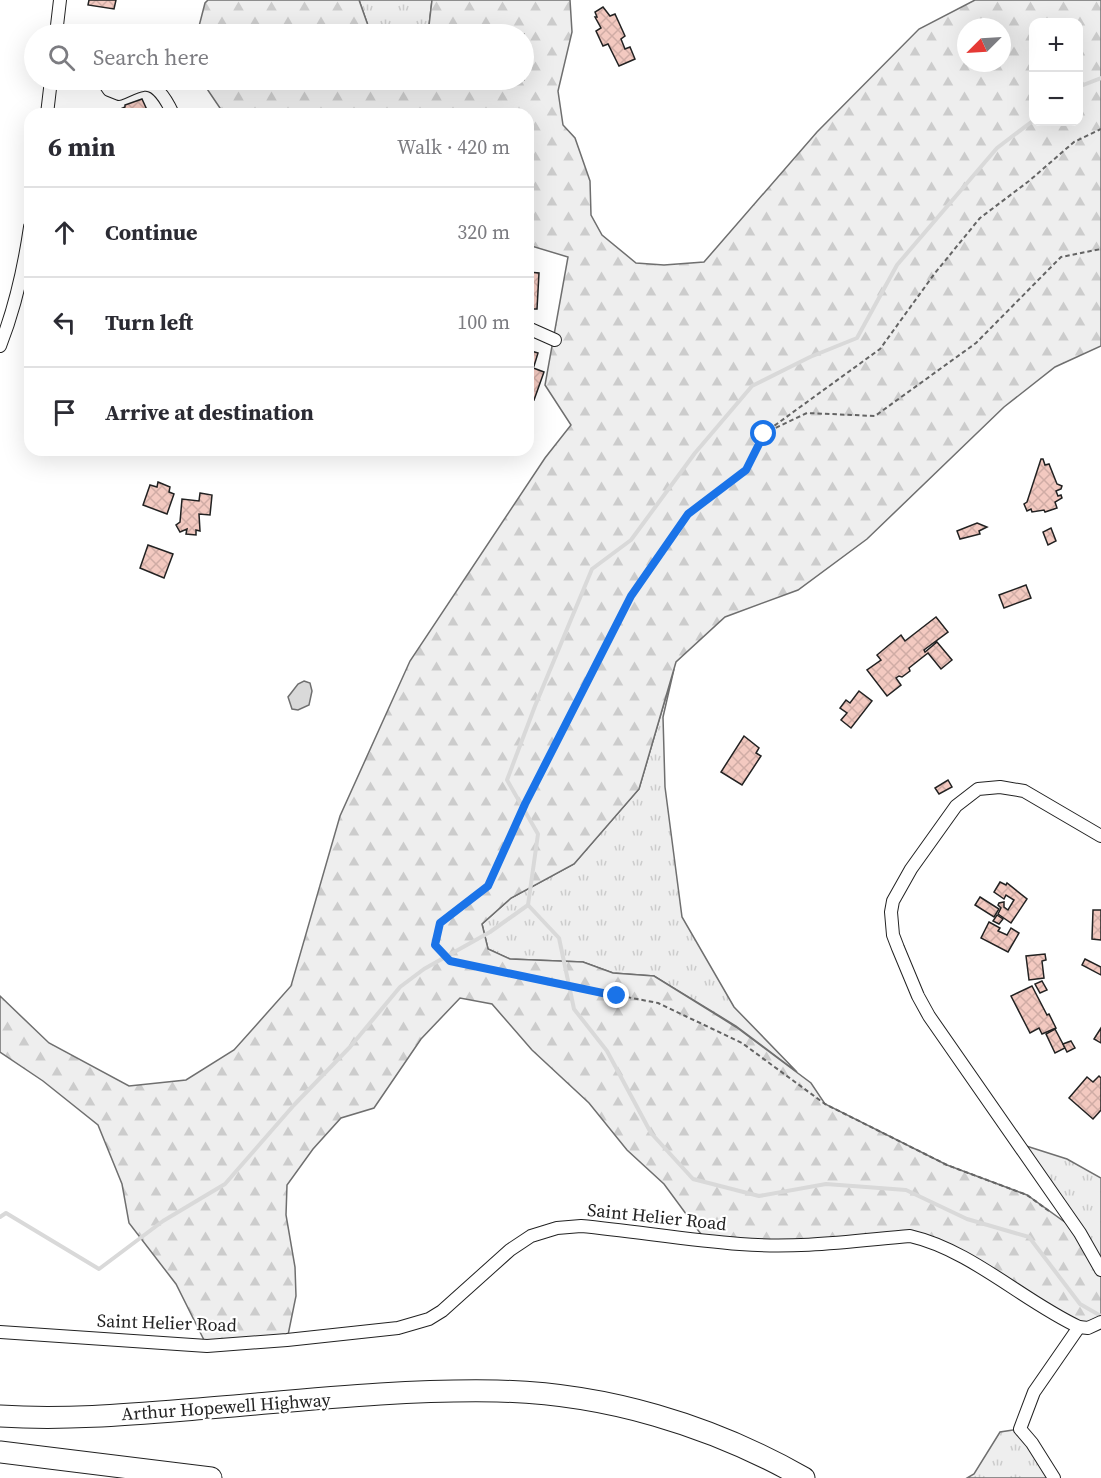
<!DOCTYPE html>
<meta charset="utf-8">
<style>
:root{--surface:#fff;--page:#f2f2f3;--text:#2b2b33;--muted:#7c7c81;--line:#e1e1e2}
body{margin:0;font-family:"Source Serif 4",serif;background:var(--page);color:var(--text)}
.controls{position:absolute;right:18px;top:18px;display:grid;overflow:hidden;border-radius:12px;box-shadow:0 6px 24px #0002}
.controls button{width:54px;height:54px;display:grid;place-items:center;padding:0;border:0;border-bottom:2px solid var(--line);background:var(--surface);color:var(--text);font:30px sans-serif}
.compass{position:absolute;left:957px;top:18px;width:54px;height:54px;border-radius:50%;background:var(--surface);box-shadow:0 6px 24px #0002;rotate:246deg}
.stop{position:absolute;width:18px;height:18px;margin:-14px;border:4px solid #1a73e8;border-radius:50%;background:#fff}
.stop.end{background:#1a73e8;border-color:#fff;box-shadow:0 2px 6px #0008}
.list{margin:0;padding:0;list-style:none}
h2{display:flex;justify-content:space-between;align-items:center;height:78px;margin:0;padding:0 24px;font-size:26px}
h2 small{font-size:20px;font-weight:400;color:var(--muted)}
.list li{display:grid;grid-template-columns:39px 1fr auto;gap:18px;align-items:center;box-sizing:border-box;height:90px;padding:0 24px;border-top:2px solid var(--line)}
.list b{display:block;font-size:22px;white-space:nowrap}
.list em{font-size:20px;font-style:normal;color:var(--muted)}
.icon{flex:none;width:33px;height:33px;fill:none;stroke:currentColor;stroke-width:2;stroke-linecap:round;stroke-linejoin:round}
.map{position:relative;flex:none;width:1101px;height:1478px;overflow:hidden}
.search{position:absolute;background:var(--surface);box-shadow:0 6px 24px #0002;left:24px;top:24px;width:510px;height:66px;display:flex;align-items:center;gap:15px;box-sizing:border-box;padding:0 21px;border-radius:33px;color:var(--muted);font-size:22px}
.panel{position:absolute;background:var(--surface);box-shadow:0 6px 24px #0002;left:24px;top:108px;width:510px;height:348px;border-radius:18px}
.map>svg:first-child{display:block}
</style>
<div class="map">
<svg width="1101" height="1478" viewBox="0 0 1101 1478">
<defs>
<pattern id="grass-tufts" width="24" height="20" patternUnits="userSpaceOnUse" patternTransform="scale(1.5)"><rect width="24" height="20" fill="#eee"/><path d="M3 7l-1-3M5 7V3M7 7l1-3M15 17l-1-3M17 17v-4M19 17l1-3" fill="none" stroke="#ccc"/></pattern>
<pattern id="forest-firs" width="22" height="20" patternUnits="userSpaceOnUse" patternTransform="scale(1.5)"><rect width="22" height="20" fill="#eee"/><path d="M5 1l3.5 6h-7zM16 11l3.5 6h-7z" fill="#ccc"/></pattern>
<pattern id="building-cross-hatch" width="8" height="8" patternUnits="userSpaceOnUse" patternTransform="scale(1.5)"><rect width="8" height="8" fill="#f3c9c0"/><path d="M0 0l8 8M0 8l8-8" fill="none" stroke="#d0aca5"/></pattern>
</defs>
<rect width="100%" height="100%" fill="#fff"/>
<g fill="url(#grass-tufts)" stroke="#6f6f6f" stroke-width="1.5">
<path d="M 359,0 L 432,0 L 428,34 L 371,34 Z"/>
<path d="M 674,669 L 663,717 L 665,787 L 682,917 L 734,1007 L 797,1072 L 736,1026 L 654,976 L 613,973 L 583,962 L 510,959 L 488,949 L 482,924 L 511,898 L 574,864 L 639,789 Z"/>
<path d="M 1020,1144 L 1067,1159 L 1101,1178 L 1101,1270 Z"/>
<path d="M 1020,1429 L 1054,1478 L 967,1478 L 974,1474 L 1000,1432 Z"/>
</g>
<g fill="url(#forest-firs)" stroke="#6f6f6f" stroke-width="1.5" fill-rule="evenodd">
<path d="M 208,0 L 359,0 L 371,34 L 197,34 L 205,3 Z"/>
<path d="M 432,0 L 570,0 L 572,32 L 558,91 L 563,125 L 575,138 L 590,181 L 591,215 L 602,235 L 636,263 L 664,265 L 704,262 L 817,132 L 919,29 L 975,0 L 1101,0 L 1101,346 L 1055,367 L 1004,407 L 867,539 L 798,590 L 725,617 L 676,662 L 639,789 L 574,864 L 511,898 L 482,924 L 488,949 L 510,959 L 583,962 L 613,973 L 654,976 L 736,1027 L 811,1083 L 825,1104 L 947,1165 L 1027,1195 L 1080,1233 L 1101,1270 L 1101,1322 L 1088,1328 L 924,1239 L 837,1242 L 706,1241 L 664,1184 L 627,1150 L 589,1103 L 532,1050 L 492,1004 L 460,998 L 421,1039 L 374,1108 L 341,1118 L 313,1149 L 287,1185 L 286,1215 L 295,1267 L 296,1296 L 287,1340 L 207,1346 L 176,1284 L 129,1223 L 122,1184 L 98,1125 L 43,1081 L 0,1052 L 0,996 L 49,1043 L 129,1086 L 186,1080 L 234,1050 L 291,986 L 340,816 L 410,661 L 545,458 L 571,425 L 545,385 L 568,257 L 528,245 L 528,114 L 224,114 L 201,80 L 524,80 L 524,34 L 428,34 ZM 1034,22 L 1078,22 L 1078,122 L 1034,122 ZM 966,27 L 1002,27 L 1002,63 L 966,63 Z"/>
</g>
<path fill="#d9d9d9" stroke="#6f6f6f" stroke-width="1.5" d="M 304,681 L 310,683 L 312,691 L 309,705 L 298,710 L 292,709 L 288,697 L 298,684 Z"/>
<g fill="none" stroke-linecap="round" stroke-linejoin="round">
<g stroke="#d9d9d9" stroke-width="4">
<path d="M 1078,87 L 1101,78"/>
<path d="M 528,905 L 559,938 L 574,1009 L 607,1051 L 651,1133 L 693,1179 L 759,1196 L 826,1184 L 906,1190 L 967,1219 L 1029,1237 L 1080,1304 L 1101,1316"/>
<path d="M 0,1217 L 6,1213 L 99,1269 L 163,1221 L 225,1184 L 294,1105 L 350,1047 L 400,987 L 424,969 L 490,932 L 528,905 L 538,834 L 507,780 L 535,706 L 592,569 L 631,540 L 695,453 L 752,386 L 810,357 L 857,338 L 897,265 L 997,148 L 1034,120"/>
</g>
</g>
<g fill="url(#building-cross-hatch)" stroke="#222" stroke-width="1.5">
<path d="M 89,0 L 116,0 L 114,9 L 88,5 Z"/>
<path d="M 603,7 L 610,16 L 615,14 L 625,36 L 621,39 L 625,49 L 630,47 L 635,59 L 619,66 L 608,44 L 603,46 L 596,31 L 601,28 L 595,17 L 597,17 L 595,12 Z"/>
<path d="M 132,27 L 136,34 L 113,34 L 121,30 L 122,32 Z"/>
<path d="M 111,80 L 127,80 L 115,86 Z"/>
<path d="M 142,99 L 148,112 L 143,114 L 114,114 L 114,112 L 125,107 L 125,105 Z"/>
<path d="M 528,272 L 539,273 L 537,309 L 528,309 Z"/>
<path d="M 528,350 L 538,353 L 534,366 L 528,364 Z"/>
<path d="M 528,366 L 544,372 L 534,400 L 528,398 Z"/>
<path d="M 1041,459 L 1043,459 L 1045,465 L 1049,464 L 1057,484 L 1062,486 L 1061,489 L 1056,491 L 1058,496 L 1061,495 L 1062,498 L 1055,502 L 1057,508 L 1045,512 L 1044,510 L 1032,512 L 1031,509 L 1027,511 L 1024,504 L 1027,502 Z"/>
<path d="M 158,482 L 170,487 L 169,492 L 174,494 L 167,514 L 143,505 L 150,485 L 157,487 Z"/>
<path d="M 200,493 L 212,495 L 210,515 L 199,514 L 200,531 L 196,530 L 196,535 L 186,534 L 187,529 L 180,532 L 176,525 L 180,522 L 182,499 L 199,501 Z"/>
<path d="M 977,523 L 987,527 L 979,531 L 980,534 L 960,539 L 957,531 Z"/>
<path d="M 1051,528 L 1056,541 L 1048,545 L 1043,532 Z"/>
<path d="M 148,545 L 173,554 L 164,578 L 140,568 Z"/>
<path d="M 1026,585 L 1031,598 L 1004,608 L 999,595 Z"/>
<path d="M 936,617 L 948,632 L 924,650 L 925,652 L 937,642 L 952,660 L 941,669 L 928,653 L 909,668 L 910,671 L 902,677 L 899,676 L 896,678 L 901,685 L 887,696 L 867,670 L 881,660 L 877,655 L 901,635 L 905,641 Z"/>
<path d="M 859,691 L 872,701 L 851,728 L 841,720 L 847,713 L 840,708 L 846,700 L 850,703 Z"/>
<path d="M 744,736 L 759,748 L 756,753 L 761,756 L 742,785 L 721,772 Z"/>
<path d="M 948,780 L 952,787 L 939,794 L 935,788 Z"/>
<path d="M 1000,882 L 1006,885 L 1007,883 L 1027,899 L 1011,923 L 998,914 L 1001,908 L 998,905 L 999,903 L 1004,902 L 1004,907 L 1008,910 L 1014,900 L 1006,895 L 1004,899 L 994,892 Z"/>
<path d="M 980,897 L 999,909 L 994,917 L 975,905 Z"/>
<path d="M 1093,910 L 1101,910 L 1101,940 L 1092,939 Z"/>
<path d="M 997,915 L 1003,919 L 999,924 L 993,921 Z"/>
<path d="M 989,922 L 1000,928 L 998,931 L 1007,935 L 1011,928 L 1019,933 L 1008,952 L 981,938 Z"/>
<path d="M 1045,954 L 1046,960 L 1042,961 L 1044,978 L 1029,980 L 1026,956 Z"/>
<path d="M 1085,959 L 1101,967 L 1101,975 L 1082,965 Z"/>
<path d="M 1042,981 L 1047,990 L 1040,993 L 1035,984 Z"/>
<path d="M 1032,986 L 1047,1015 L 1049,1014 L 1056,1028 L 1042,1034 L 1039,1028 L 1030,1033 L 1011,996 Z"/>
<path d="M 1101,1028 L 1101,1043 L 1094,1039 Z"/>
<path d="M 1055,1029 L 1065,1048 L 1055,1053 L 1046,1034 Z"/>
<path d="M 1071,1041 L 1075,1048 L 1067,1052 L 1063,1044 Z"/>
<path d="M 1099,1076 L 1101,1078 L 1101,1110 L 1093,1119 L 1069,1098 L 1087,1077 L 1093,1082 Z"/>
</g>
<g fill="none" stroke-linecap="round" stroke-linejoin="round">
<g stroke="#222" stroke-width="14">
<g id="minor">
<path d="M 56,34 L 60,0"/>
<path d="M 102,80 L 109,90 L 119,94 C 127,91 135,86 143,85 C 157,82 168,103 173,114"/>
<path d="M 47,114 L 51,80"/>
<path d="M 528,328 L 555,340"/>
<path d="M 0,346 C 15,308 24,268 30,227"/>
<path d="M 1101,836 L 1024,791 L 1000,787 L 978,789 L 956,806 L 911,869 L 893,901 L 891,912 L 893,935 L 898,948 L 918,996 L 929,1016 L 1080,1233 L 1101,1270"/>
<path d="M 0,1332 L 207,1346 L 287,1340 L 398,1328 L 429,1319 L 442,1311 L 510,1250 L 531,1236 L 557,1228 L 581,1226 C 634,1231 687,1240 740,1244 C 797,1249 853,1241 910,1236 C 971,1250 1023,1301 1079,1327 L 1088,1328 L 1101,1322"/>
<path d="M 1054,1478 L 1032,1443 L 1020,1429 L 1034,1392 L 1079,1327"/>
</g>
</g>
<g stroke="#222" stroke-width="23">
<g id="motorway">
<path d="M 0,1416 C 62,1420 124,1415 185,1410 C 289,1402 394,1389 497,1391 C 604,1393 711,1425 804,1478"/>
<path d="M 0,1452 L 211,1478"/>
</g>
</g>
<g stroke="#646464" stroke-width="2" stroke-dasharray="4.5 3" stroke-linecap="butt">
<path d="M 769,431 L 807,413 L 875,416 L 976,343 L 1061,257 L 1101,249"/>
<path d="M 1049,1211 L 1027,1195 L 947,1165 L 825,1104 L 742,1043 L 658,1003 L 506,974 L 450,961 L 435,945 L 440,923 L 488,886 L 525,804 L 631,596 L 688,514 L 746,470 L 763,434 L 880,349 L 935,273 L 980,218 L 1029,181 L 1074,142 L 1101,129"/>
</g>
<use href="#minor" stroke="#fff" stroke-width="12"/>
<use href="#motorway" stroke="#fff" stroke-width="21"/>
</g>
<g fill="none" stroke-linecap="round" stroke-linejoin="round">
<path stroke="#1a73e8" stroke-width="8" d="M 617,996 L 450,961 L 435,945 L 440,923 L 488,886 L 525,804 L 631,596 L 688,514 L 746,470 L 764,434"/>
</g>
<g text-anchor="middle" stroke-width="4.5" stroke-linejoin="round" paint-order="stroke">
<g font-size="18" fill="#222" stroke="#fff">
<text transform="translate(657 1217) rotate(6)" y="6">Saint Helier Road</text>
<text transform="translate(167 1323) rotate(2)" y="6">Saint Helier Road</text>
<text transform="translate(226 1407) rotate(-4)" y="6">Arthur Hopewell Highway</text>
</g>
</g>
</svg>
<div class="controls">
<button>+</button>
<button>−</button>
</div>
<svg class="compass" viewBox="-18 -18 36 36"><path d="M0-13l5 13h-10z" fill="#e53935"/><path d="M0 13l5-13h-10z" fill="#7c7c81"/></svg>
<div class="stop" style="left:764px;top:434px"></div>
<div class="stop end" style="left:617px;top:996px"></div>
<div class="search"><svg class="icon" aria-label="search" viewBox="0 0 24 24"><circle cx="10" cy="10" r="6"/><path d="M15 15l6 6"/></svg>Search here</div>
<section class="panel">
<h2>6 min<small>Walk · 420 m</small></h2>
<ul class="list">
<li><svg class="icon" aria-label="ahead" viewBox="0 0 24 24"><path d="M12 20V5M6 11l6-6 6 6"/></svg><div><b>Continue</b></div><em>320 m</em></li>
<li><svg class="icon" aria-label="left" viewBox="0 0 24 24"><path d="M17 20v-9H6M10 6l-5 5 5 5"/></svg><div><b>Turn left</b></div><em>100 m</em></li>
<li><svg class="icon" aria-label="arrive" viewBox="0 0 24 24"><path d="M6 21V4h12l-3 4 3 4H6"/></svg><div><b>Arrive at destination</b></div></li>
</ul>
</section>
</div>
